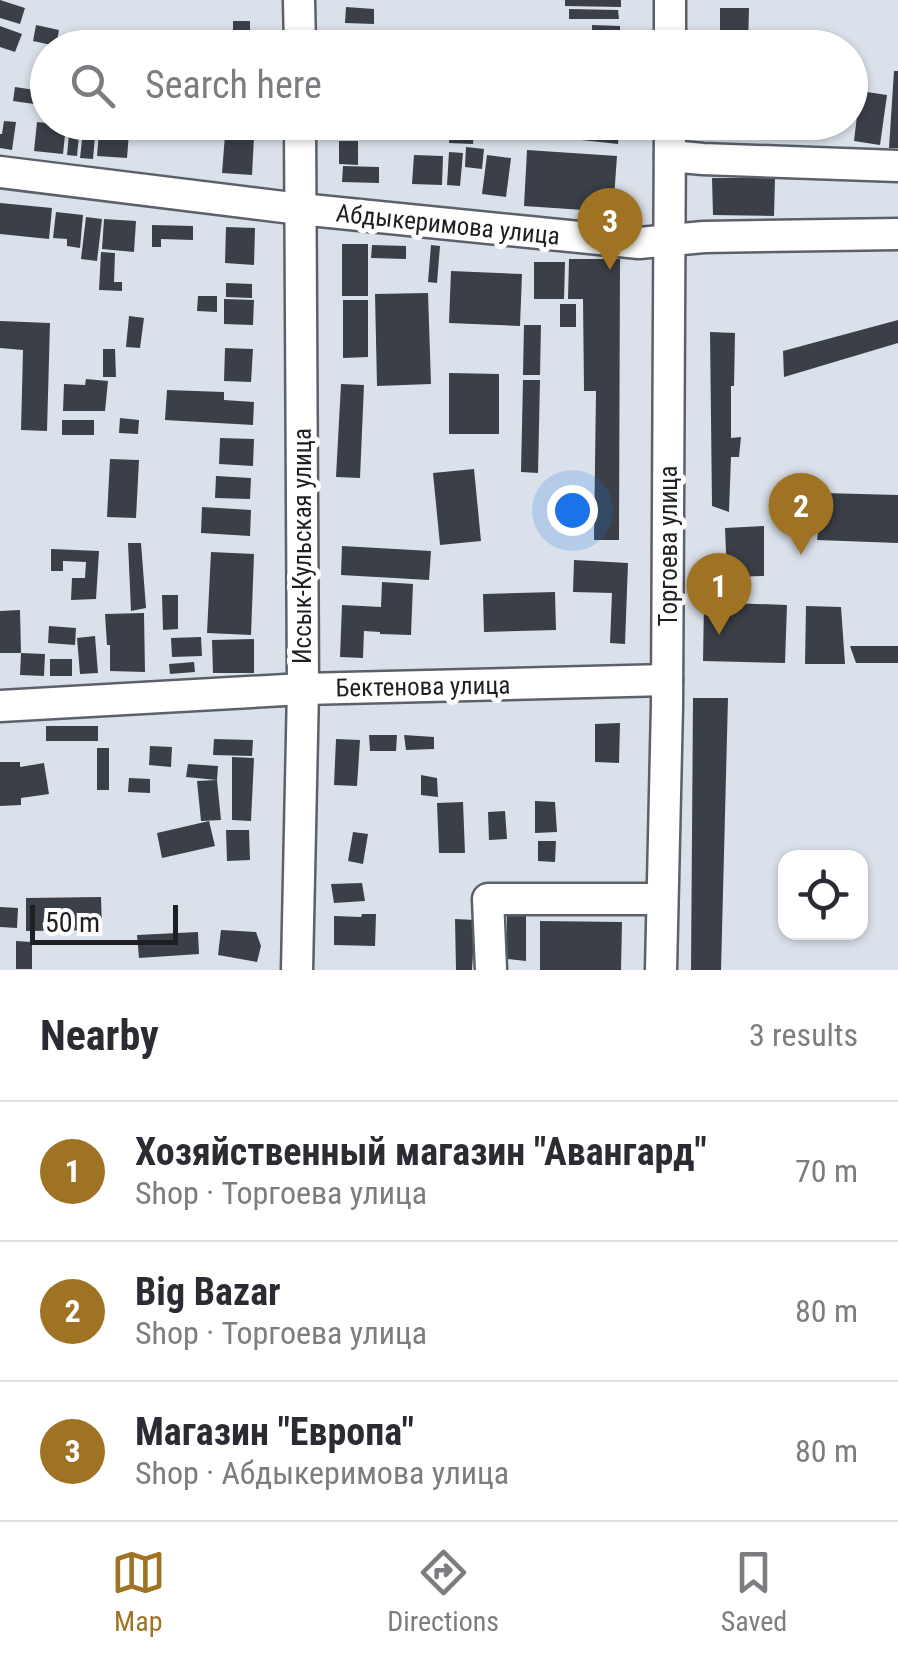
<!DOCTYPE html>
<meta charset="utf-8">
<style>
:root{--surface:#fff;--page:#f2f2f3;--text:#2b2b33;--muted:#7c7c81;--line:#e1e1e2;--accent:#9f7323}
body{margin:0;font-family:"Roboto Condensed",sans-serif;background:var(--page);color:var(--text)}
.controls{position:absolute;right:30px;bottom:30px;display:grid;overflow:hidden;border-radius:20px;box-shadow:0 2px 8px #0004}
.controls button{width:90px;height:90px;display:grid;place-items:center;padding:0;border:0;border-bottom:2px solid var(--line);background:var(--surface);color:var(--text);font:50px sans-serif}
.scale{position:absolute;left:30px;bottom:25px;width:148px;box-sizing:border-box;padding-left:10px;border:5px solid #1d1f23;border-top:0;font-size:28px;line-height:35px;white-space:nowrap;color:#1d1f23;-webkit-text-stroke:8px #fff;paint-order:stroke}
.you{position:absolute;left:572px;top:510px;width:35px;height:35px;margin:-25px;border:8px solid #fff;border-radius:50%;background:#1a73e8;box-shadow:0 0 0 15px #1a73e833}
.badge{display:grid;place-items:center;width:65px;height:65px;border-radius:50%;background:var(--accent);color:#fff;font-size:32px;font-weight:700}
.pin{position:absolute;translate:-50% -82px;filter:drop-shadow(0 2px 5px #0008)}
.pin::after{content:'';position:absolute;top:52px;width:35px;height:30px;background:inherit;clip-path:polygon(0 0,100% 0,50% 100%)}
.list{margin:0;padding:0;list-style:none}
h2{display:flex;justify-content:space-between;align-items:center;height:130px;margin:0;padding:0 40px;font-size:42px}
h2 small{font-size:32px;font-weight:400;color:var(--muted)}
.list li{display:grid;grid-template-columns:65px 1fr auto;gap:30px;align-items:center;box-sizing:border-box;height:140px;padding:0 40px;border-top:2px solid var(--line)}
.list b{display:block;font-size:38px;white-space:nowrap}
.list p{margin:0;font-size:32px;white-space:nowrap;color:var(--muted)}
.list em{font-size:32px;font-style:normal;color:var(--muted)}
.icon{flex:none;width:55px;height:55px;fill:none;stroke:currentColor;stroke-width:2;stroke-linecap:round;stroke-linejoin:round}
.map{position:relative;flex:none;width:898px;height:970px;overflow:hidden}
.search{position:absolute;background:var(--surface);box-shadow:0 2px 8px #0004;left:30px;right:30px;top:30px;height:110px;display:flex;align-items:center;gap:25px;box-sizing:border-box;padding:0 35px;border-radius:55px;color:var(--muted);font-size:38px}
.sheet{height:550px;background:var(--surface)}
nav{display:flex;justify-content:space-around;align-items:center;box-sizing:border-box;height:140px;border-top:2px solid var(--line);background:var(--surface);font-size:28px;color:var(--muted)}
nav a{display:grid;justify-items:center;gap:5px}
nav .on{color:var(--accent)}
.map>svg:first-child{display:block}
</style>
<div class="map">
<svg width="898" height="970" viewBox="0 0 898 970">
<rect width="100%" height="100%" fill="#dbe1ea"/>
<g fill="#3b4048">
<path d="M 0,0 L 25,8 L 20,24 L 0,18 Z"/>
<path d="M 565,0 L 621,0 L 621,7 L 565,6 Z"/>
<path d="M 346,7 L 374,9 L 374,24 L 345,23 Z"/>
<path d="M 720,8 L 749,8 L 748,47 L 720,46 Z"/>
<path d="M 569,9 L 618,10 L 619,19 L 569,19 Z"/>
<path d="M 233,21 L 250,21 L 250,46 L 221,45 L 221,33 L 233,33 Z"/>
<path d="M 36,25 L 59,30 L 56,46 L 33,41 Z"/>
<path d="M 592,25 L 620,26 L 620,48 L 592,48 Z"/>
<path d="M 0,26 L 22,34 L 15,52 L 0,47 Z"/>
<path d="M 751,35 L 775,36 L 775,48 L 751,48 Z"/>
<path d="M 164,39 L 212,42 L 212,48 L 163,48 Z"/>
<path d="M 894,71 L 898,71 L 898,148 L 889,148 Z"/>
<path d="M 15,87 L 48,92 L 48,106 L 13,101 Z"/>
<path d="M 860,91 L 887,95 L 880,145 L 854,141 Z"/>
<path d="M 4,121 L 16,122 L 12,150 L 0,148 L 0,134 L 2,134 Z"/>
<path d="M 37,122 L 66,125 L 63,154 L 34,151 Z"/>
<path d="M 84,122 L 111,122 L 110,127 L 96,125 L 93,159 L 80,158 Z"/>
<path d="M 340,122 L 359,122 L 359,138 L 340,137 Z"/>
<path d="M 511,122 L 570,122 L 569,137 L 510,131 Z"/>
<path d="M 573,122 L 620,122 L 618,144 L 572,139 Z"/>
<path d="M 718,122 L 747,122 L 747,137 L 717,137 Z"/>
<path d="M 70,124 L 80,125 L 77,156 L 67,155 Z"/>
<path d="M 450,126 L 474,127 L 473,144 L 449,143 Z"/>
<path d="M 99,131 L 129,133 L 127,158 L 97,156 Z"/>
<path d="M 225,135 L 254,137 L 252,175 L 222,173 Z"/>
<path d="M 339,141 L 358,141 L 358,165 L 339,164 Z"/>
<path d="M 466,147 L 484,149 L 482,169 L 465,167 Z"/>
<path d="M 527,150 L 617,156 L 613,212 L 524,206 Z"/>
<path d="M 449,152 L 463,153 L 460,186 L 447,185 Z"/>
<path d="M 414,155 L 443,156 L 442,185 L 412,184 Z"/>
<path d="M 487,155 L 511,158 L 506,197 L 482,194 Z"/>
<path d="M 343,166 L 379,167 L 379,183 L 342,182 Z"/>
<path d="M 712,178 L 775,178 L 774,216 L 713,215 Z"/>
<path d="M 0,203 L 52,208 L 49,239 L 0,234 Z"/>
<path d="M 56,212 L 83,215 L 80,248 L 67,246 L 67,239 L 53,238 Z"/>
<path d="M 86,217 L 102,219 L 97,261 L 81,259 Z"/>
<path d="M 104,219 L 136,221 L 134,252 L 102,249 Z"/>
<path d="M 152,225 L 193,226 L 193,240 L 161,239 L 161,247 L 152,247 Z"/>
<path d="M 226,227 L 255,228 L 254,265 L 225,263 Z"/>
<rect x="342" y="244" width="26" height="52"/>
<path d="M 372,245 L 406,246 L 406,259 L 371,258 Z"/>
<path d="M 431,245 L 440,246 L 437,283 L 428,282 Z"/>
<path d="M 101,252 L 115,253 L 114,282 L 122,282 L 122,291 L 99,290 Z"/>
<path d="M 569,259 L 620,259 L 619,540 L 594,540 L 596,391 L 584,391 L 583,299 L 568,299 Z"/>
<path d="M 534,262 L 565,262 L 564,299 L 534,299 Z"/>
<path d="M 451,271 L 522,274 L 520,326 L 449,323 Z"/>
<path d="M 226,283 L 252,284 L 252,298 L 226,297 Z"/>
<path d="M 428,293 L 431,384 L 377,386 L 375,294 Z"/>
<path d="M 198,296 L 217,296 L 217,312 L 197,311 Z"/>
<path d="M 224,299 L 254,300 L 253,325 L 224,324 Z"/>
<path d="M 343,300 L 368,300 L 368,357 L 343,358 Z"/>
<rect x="560" y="304" width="16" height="23"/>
<path d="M 129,316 L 144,318 L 140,348 L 126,347 Z"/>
<path d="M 898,320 L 898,343 L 784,377 L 783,351 Z"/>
<path d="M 0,321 L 50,323 L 47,431 L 21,430 L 23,350 L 0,348 Z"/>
<path d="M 524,325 L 541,325 L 540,375 L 523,375 Z"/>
<path d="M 710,332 L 735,333 L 734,386 L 731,386 L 731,438 L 741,437 L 739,457 L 731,457 L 729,512 L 712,506 Z"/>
<path d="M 225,348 L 253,349 L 251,382 L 224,381 Z"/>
<path d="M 103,349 L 115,349 L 116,377 L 103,377 Z"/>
<path d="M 449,373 L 499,374 L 499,434 L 449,434 Z"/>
<path d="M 86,379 L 108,381 L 105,411 L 63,411 L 64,384 L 85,385 Z"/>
<path d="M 523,380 L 540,380 L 538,473 L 521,472 Z"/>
<path d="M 341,384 L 364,385 L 360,478 L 336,477 Z"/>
<path d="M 167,390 L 224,392 L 224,400 L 254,402 L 253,425 L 165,420 Z"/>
<path d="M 120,418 L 139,420 L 138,434 L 119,433 Z"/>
<rect x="62" y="420" width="32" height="15"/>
<path d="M 220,438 L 254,439 L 253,466 L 219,464 Z"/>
<path d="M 110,459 L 139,460 L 136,518 L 107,517 Z"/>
<path d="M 474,469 L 481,541 L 440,545 L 433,473 Z"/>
<path d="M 216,476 L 251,478 L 250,499 L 215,498 Z"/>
<path d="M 823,493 L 898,495 L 898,543 L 817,540 Z"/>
<path d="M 202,507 L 251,510 L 250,536 L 201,533 Z"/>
<path d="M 764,526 L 764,576 L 727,577 L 725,528 Z"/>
<path d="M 128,543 L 141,543 L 146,608 L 131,611 Z"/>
<path d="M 342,546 L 431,551 L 429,580 L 341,575 Z"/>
<path d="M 51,549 L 99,551 L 96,599 L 71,600 L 72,578 L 85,578 L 86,562 L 63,561 L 63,571 L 51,571 Z"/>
<path d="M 211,552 L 254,554 L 251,635 L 207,633 Z"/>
<path d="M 574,560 L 628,563 L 625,644 L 610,643 L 612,593 L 573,592 Z"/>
<path d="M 382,582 L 413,584 L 411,635 L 380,634 L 380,632 L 364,631 L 363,658 L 340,657 L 342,605 L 381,607 Z"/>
<path d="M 555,592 L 556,630 L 484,632 L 483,594 Z"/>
<path d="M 162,595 L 178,595 L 178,629 L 163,630 Z"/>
<path d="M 704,602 L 787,605 L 785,663 L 703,661 Z"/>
<path d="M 806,606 L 841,607 L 845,664 L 805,664 Z"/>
<path d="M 20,610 L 21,653 L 0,653 L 0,611 Z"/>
<path d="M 144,613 L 145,672 L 110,671 L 110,645 L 107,645 L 105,614 Z"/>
<path d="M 49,626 L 76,628 L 75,645 L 48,643 Z"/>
<path d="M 95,636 L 98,673 L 80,674 L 77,638 Z"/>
<path d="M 201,637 L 202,656 L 172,657 L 171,638 Z"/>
<path d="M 254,639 L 254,673 L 213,673 L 212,640 Z"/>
<path d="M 850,646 L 898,646 L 898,663 L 856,663 Z"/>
<path d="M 21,653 L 45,654 L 44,676 L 20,675 Z"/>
<rect x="50" y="659" width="22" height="17"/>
<path d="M 194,662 L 195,672 L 170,674 L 169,664 Z"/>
<path d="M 693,698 L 728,698 L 721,970 L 691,970 Z"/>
<path d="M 620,723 L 619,763 L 595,762 L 595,724 Z"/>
<rect x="46" y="726" width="52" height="15"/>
<path d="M 369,735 L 397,735 L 396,751 L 370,751 Z"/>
<path d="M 404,735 L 434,737 L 434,749 L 406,750 Z"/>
<path d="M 214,739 L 253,740 L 252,756 L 213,755 Z"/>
<path d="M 336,739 L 360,740 L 357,786 L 334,785 Z"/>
<path d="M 150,746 L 172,747 L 171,767 L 149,765 Z"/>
<rect x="97" y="748" width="12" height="42"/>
<path d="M 232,757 L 254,758 L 251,821 L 232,820 Z"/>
<path d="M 0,762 L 20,762 L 20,767 L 44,763 L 49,794 L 21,798 L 21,805 L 0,806 Z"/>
<path d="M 188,764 L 218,766 L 217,780 L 186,777 Z"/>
<path d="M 421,775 L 437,778 L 438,797 L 421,795 Z"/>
<path d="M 129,778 L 150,779 L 150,793 L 128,792 Z"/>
<path d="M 217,780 L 221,820 L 201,821 L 197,781 Z"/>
<path d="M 535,801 L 555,802 L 557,832 L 535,833 Z"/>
<path d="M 463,802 L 465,853 L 439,853 L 437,803 Z"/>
<path d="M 505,811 L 507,839 L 489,840 L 488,812 Z"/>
<path d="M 209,821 L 215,846 L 162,858 L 157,833 Z"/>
<path d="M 226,830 L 249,830 L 250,860 L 227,861 Z"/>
<path d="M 353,832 L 368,834 L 363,864 L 348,861 Z"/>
<path d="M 538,841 L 556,841 L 555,862 L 538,861 Z"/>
<path d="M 362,883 L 365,901 L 334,903 L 331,884 Z"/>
<path d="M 101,897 L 102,930 L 26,931 L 26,898 Z"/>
<path d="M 507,901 L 526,902 L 526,961 L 507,959 Z"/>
<path d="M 0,907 L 18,908 L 17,928 L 0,927 Z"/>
<path d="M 362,914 L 376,914 L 375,946 L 334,945 L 334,916 L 361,917 Z"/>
<path d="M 455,919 L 475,920 L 472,970 L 456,970 Z"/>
<path d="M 540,921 L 622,922 L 621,970 L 540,970 Z"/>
<path d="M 221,930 L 256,932 L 261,946 L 257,962 L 218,955 Z"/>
<path d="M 198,932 L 199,954 L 139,958 L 137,935 Z"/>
<path d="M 16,941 L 32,942 L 32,969 L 16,969 Z"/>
</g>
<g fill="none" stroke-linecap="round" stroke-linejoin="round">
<g stroke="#5c6169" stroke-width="35">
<g id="minor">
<path d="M 299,0 L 300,48"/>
<path d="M 670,48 L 670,0"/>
<path d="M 670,156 L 703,159 L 898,166"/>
<path d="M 0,172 L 300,209 L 639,243 L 704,237 L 898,234"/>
<path d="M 0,706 L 303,689 L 667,680"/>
<path d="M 297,970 L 303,689 L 300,122"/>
<path d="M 491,970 L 488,899 L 661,899"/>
<path d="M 661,970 L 667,705 L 670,122"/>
</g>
</g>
<use href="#minor" stroke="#fff" stroke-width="30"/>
</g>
<g text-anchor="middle" stroke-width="10" stroke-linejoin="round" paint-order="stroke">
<g font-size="25" fill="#1d1f23" stroke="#fff">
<text transform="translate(448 224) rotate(6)" y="9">Абдыкеримова улица</text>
<text transform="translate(302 546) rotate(-90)" y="9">Иссык-Кульская улица</text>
<text transform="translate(668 546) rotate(-90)" y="9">Торгоева улица</text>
<text transform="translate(423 686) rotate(-1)" y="9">Бектенова улица</text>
</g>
</g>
</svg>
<div class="controls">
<button><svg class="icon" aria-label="locate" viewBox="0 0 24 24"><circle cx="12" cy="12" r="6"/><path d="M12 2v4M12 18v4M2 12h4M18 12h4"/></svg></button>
</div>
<div class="scale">50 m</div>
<div class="you"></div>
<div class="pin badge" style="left:719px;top:635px">1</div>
<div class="pin badge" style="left:801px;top:555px">2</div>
<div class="pin badge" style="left:610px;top:270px">3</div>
<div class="search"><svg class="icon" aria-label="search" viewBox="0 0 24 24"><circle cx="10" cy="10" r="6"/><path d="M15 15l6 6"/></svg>Search here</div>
</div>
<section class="sheet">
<h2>Nearby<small>3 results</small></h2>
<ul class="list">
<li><span class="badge">1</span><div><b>Хозяйственный магазин &quot;Авангард&quot;</b><p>Shop · Торгоева улица</p></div><em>70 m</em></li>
<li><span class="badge">2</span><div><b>Big Bazar</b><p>Shop · Торгоева улица</p></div><em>80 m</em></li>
<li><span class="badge">3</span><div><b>Магазин &quot;Европа&quot;</b><p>Shop · Абдыкеримова улица</p></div><em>80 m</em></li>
</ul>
</section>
<nav>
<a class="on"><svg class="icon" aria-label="map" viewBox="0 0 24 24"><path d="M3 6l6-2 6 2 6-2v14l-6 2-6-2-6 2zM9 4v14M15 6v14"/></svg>Map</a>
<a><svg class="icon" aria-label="directions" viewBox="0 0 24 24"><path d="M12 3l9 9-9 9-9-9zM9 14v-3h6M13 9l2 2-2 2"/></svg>Directions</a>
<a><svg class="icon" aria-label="saved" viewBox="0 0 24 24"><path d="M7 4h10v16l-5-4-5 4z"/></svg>Saved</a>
</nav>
